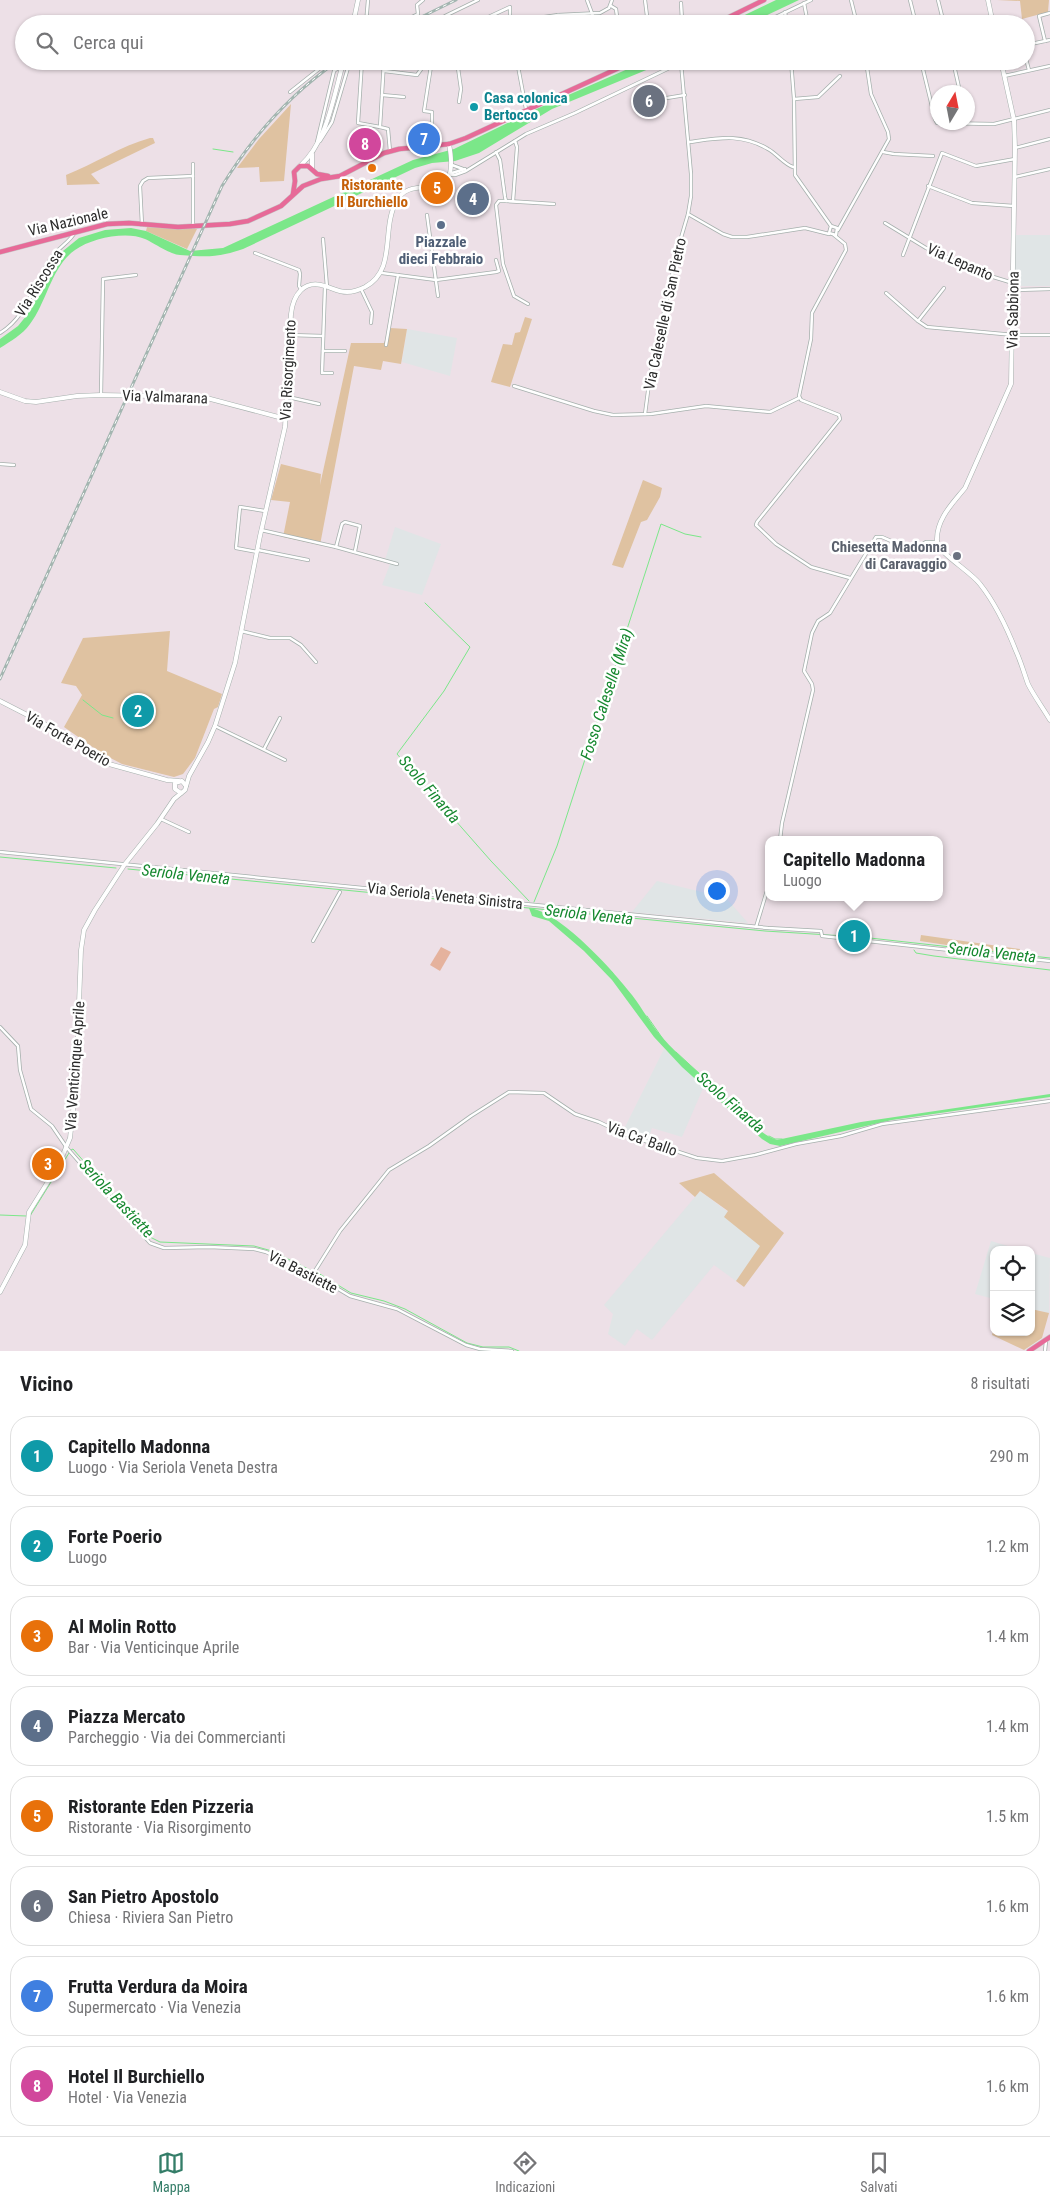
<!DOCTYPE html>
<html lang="it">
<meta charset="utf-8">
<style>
:root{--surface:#fff;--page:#f6f6f6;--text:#202124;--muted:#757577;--line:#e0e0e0;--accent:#347d68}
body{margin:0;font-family:"Roboto Condensed",sans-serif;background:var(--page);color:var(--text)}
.controls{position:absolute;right:15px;bottom:15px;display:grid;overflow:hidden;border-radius:10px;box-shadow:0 1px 4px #0004}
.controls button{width:45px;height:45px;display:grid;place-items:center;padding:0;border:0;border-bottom:1px solid var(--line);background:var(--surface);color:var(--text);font:25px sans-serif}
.compass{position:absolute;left:930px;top:85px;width:45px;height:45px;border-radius:50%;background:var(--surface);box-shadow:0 1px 4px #0004;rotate:10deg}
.you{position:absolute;left:716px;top:890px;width:18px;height:18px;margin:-12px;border:4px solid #fff;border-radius:50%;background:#1a73e8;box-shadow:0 0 0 8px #1a73e833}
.badge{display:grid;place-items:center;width:32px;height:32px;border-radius:50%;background:var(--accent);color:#fff;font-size:16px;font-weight:700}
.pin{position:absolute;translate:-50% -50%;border:2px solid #fff;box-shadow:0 1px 5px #0006}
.popup{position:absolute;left:765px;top:836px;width:178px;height:65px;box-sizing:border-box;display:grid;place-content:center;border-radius:10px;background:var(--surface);filter:drop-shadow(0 1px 4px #0005);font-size:16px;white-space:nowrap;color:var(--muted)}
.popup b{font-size:19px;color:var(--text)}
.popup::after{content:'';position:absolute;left:50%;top:100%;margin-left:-10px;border:10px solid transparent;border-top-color:var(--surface)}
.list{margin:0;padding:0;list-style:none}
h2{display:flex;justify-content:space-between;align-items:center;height:65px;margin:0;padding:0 20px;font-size:21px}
h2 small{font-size:16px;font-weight:400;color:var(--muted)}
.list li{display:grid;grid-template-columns:32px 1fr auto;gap:15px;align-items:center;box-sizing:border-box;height:80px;margin:0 10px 10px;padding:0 10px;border:1px solid var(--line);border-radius:20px}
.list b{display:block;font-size:19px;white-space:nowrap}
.list p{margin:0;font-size:16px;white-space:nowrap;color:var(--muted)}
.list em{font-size:16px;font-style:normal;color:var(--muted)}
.icon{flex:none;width:28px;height:28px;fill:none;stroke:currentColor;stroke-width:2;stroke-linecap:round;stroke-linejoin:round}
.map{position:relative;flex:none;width:1050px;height:1351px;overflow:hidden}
.search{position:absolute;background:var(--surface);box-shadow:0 1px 4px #0004;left:15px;right:15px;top:15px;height:55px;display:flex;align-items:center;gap:12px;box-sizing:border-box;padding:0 18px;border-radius:28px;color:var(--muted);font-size:19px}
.sheet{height:785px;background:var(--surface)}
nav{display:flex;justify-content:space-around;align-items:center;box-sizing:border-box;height:70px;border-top:1px solid var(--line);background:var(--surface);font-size:14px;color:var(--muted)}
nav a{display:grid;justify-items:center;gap:2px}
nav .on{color:var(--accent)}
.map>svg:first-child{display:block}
</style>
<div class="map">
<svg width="1050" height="1351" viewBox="0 0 1050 1351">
<rect width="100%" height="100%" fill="#ede0e7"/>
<g fill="#e0e5e6">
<path d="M 1016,235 L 1050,235 L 1050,286 L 1014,286 Z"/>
<path d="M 407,329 L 457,338 L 450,376 L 402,362 Z"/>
<path d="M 395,527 L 441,544 L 422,595 L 382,585 L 390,564 L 385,560 Z"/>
<path d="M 657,881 L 726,898 L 748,923 L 632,912 Z"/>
<path d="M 664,1049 L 704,1086 L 682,1137 L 652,1128 L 648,1140 L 623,1131 Z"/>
<path d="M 700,1191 L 728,1212 L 725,1217 L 761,1246 L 736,1281 L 714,1265 L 652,1340 L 637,1329 L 625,1346 L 608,1334 L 613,1314 L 604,1305 Z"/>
<path d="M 991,1241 L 1021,1250 L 994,1250 L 994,1299 L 975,1294 Z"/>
<path d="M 1031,1253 L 1050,1258 L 1049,1313 L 1031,1309 Z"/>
</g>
<g fill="#dfc2a1">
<path d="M 997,0 L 1049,0 L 1048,12 L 1022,19 L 1020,1 Z"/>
<path d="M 291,104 L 284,181 L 260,182 L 259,167 L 237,168 L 259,139 Z"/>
<path d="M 150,138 L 153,138 L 155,143 L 91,174 L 100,184 L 67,185 L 66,175 C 94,164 121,146 150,138 Z"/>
<path d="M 147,227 L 197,229 L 187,249 L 146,231 Z"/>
<path d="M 525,317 L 532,319 L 510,387 L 491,382 L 503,344 L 512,345 L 515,333 L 520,332 Z"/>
<path d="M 390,328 L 407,329 L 401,364 L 383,361 L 381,370 L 354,366 L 320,545 L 283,537 L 290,502 L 271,500 L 281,464 L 321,474 L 320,485 L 351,343 L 384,343 Z"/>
<path d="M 643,480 L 662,488 L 660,497 L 647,520 L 641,522 L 623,568 L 612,565 Z"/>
<path d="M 170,631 L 167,671 L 222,694 L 218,707 L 214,709 L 195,758 L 183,774 L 174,777 L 122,764 L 101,753 L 64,727 L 82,695 L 76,686 L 61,683 L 83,638 Z"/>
<path d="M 921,935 L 1020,949 L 1019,956 L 920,941 Z"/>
<path d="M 714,1173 L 784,1233 L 744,1287 L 736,1281 L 760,1246 L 724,1217 L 728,1211 L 700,1191 L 695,1197 L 679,1183 Z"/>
<path d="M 1031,1309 L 1049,1313 L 1042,1338 L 1024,1350 L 992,1335 L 994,1328 L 994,1332 L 1031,1332 Z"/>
</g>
<path fill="#e5b29d" d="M 441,947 L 451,952 L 440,971 L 430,965 Z"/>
<g fill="#7be789">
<path d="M 776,0 L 799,0 L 748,24 L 726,24 Z"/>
<path d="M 646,61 L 668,61 L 552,109 L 479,153 L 455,161 L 432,163 L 415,168 L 243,249 C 216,258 207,257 180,255 C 171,255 154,243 145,239 C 126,231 92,238 75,250 C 51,267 47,302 30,324 C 22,335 11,341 0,348 L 0,339 L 18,326 L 27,315 L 58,255 L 79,238 L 105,230 L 131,228 L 146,231 L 190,251 L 223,248 L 413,160 L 454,149 L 534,110 Z"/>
<path d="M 529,908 C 559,911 613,970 632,995 C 642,1008 650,1023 661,1036 C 681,1059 705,1077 727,1098 C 742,1112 758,1134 777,1140 L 861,1122 L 1050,1094 L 1050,1097 L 892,1120 L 780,1146 L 770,1144 L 762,1139 L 682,1067 L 654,1037 L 612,980 L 584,951 L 549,921 L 532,916 Z"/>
</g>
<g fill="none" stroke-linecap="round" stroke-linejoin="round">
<g stroke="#7be789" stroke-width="1">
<path d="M 213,149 L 233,152"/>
<path d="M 425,603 L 470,647 L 444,691 L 397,754 L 491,861 L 529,901"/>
<path d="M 83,700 L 102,715 L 113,718"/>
<path d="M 0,857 L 116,868"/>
<path d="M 128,869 L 765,931 L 861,937 L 1050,958"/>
<path d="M 534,902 L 557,846 L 661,524 L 685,534 L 701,537"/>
<path d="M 914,950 L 916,953 L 934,956 L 1050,970"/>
<path d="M 604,964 L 613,973"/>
<path d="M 647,1016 L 663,1039"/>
<path d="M 676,1052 L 714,1087"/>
<path d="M 769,1136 L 775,1139 L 782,1139"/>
<path d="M 71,1150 L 73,1149 L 150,1237 L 160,1242 L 254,1246 L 272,1251 L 310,1270"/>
<path d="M 0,1215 L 26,1216"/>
<path d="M 30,1216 L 69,1153"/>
<path d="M 318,1273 L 351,1293 L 384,1301 L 405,1309 L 467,1343 L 483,1347 L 509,1347 L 519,1351"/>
</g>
<g stroke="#a6b0ad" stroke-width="4">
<g id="minor">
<path d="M 587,0 L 596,24"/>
<path d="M 645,0 L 648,24"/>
<path d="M 851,0 L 857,24"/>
<path d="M 910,0 L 916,24"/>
<path d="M 938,0 L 944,24"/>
<path d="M 804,3 L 808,24"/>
<path d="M 611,6 L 616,9 L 618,24"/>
<path d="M 785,12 L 787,24"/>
<path d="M 686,20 L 687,24"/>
<path d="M 510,22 L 558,15 L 600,13 L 609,8 L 612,0"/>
<path d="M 366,24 L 368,0"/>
<path d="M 398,24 L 418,14 L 417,5 L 423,0"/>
<path d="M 435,24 L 445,16 L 478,0"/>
<path d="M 452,24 L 452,23"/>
<path d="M 480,24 L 482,20 L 510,7 L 510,22"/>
<path d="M 558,24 L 558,15"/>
<path d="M 676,24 L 682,20 L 681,3"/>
<path d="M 761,24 L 811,0"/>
<path d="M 1045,41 L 1039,16 L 1050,13"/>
<path d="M 1026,45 L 1050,40"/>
<path d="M 1026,59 L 1029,70"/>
<path d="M 362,61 L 358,123 L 380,127"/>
<path d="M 384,61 L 380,127 L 388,129 L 390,151"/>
<path d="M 457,61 L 461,89 L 459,102"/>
<path d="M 517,61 L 526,109"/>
<path d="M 614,61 L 617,68"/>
<path d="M 791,61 L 794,99 L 795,175 L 831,226 L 837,228 L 836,235 L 829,233 L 831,226"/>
<path d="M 921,61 L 935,119 L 937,123 L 994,124 L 1050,110"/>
<path d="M 953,61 L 960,92"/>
<path d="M 431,66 L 424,111 L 432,112 L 432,145"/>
<path d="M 423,67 L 424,61"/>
<path d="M 384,71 L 417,75 L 422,68 L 451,61"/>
<path d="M 1004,76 L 1050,66"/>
<path d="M 290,92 L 329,61"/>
<path d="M 382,95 L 404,97"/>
<path d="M 667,98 L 685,95"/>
<path d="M 794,99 L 818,97 L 840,76"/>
<path d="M 320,141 L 332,122 L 350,61"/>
<path d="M 317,142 L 334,71 L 347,61"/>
<path d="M 689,142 C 719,138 741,133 768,149 C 777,154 784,164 793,167"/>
<path d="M 1015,148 L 1050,139"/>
<path d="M 496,152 L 500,160 L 505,197 L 506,201 L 499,201 L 496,205 L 503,264 L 514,296 L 528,304"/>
<path d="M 883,152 L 894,154 L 933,156"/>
<path d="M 193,164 L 193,227"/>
<path d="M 452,165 L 463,169"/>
<path d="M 452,173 L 465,169"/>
<path d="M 451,175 L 455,175 L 466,171 L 526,134 L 575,113 L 684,61"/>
<path d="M 1015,177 L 1050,169"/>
<path d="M 928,186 L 972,203 L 1014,206"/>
<path d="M 506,201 L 554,204"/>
<path d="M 513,201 L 517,147 L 515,141"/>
<path d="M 688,214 L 723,234 L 732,237 L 747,237 L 805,228 L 829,234"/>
<path d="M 427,215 L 438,296"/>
<path d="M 885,223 L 926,248 L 990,276 L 1013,283"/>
<path d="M 142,225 L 140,186 L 143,181 L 148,178 L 193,176"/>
<path d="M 838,230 L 889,139 L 888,132 L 871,94 L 866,61"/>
<path d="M 834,235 L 845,244 L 846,250 L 812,313 L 811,339 L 799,396 L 801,400 L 839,415 L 840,419 L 757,522 L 756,525 L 776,544 L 811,567 L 850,578"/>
<path d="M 323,239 L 327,287"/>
<path d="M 255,253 L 299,270 L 300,274 L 299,286 L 301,289"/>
<path d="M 903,255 L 942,153 L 976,166 L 1015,159"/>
<path d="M 382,273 L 436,280 L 496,272 L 499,271 L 496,260"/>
<path d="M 325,286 L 322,373 L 332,373"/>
<path d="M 361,289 L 372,312 L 371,323"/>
<path d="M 1012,290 L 1050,289"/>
<path d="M 886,293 L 918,321 L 927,327 L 1014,335 L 1050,335"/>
<path d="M 918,321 L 944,288"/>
<path d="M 0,333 C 29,315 33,283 52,257 C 58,248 71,241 75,232"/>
<path d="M 290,335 L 323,336"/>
<path d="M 386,345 L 398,275"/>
<path d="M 323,351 L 345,351"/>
<path d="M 514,386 L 594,411 L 613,415 L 651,414 L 706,406 L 770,412 L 799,398"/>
<path d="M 101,395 L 103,279 L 136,275"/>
<path d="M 288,397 L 319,404"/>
<path d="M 645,414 L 650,376 L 678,248 L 688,214 L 691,196 L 691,174 L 681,63"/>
<path d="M 0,464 L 14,465"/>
<path d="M 261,530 L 336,547 L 397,564"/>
<path d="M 336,547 L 342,524 L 345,522 L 360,526 L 355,551"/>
<path d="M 258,550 L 308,560"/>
<path d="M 257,552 L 236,548 L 240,507 L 265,511"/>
<path d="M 241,631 L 270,638 L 290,638 L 301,645 L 316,662"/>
<path d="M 215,726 L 285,760"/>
<path d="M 264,749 L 280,718"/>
<path d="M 161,819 L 189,832"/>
<path d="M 780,840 L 782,823 L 813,690 L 812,684 L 804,671 L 812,633 L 818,621 L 830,613 L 876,537 L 882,537 L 912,550 L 926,542 L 937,542"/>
<path d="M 0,852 L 768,928 L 821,931 L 822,936 L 1050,961"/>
<path d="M 756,927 L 769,884"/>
<path d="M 313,941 L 340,892"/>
<path d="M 0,1027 L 18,1046 L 20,1070 L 31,1109 L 52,1126 L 67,1148 L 150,1243 L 164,1248 L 209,1247 L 254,1249 L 266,1252 L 313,1274 L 350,1296 L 397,1309 L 466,1345 L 480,1349 L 512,1351"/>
<path d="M 313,1274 L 340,1231 L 389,1170 L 429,1146 L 471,1116 L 509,1092 L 544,1093 L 575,1114 L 599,1122 L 624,1134 L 697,1158 L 722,1161 L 755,1155 L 796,1144 L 841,1136 L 882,1124 L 1050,1101"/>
<path d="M 1045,1351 L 1046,1341"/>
</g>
</g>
<g stroke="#a6b0ad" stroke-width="5">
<g id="tertiary">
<path d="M 988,0 L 993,24"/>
<path d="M 1001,61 L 1014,120 L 1015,148 L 1011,384 L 965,488 C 953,503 936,519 937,541 C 938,553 970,571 980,584 C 995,603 1007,628 1016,651 C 1021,662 1024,673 1028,684 C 1034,696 1043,708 1050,720"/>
<path d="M 0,392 L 25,401 L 36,402 L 77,396 L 101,395 L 203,397 L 286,419"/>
<path d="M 0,701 L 41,722 L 109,764 L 167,780 L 179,781"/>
<path d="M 181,793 L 175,789 L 175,783 L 182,781 L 186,786"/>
<path d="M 0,1292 L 25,1245 L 29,1212 L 59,1164 L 70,1138 L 76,1084 L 81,950 L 84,930 L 95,910 L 125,864 L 157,824 L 174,799 L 185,790 L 189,776 L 208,742 L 215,726 L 235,663 L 260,536 L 285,427 L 291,314 C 293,295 304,279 325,286 C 332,288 339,292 347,292 C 353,292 359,290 365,287 C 397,270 381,230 396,202 C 412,169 462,212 449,144"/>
</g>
</g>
<g stroke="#a6b0ad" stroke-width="5">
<g id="secondary">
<path d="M 353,24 L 358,0"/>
<path d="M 300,166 C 326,143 333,100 342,67"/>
<path d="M 312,169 L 312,154"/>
</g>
</g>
<g stroke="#c4c4c4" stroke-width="5.5">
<g id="primary">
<path d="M 715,24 L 764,0"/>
<path d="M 293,194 L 295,181 L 294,172 L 300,166 L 308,166 L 317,174 L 328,176"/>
<path d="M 0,252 L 107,224 L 129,223 L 178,227 L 230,224 L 248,221 L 281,206 L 303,186 L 321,179 L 340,176 L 384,153 L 399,149 L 449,144 L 466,138 L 634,61"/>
<path d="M 1029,1351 L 1050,1337"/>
</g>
</g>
<use href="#minor" stroke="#fff" stroke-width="2.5"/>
<use href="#tertiary" stroke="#fff" stroke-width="4"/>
<use href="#secondary" stroke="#fff" stroke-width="4"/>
<use href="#primary" stroke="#e76a98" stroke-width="4.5"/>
<g stroke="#a3b5b0" stroke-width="3">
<g id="rail">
<path d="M 407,24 L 456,0"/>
<path d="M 0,679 L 222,186 C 252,137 290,94 338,61"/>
</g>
</g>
<use href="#rail" stroke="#fff" stroke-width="1" stroke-dasharray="4" stroke-linecap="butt"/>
</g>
<circle fill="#0f9aa8" stroke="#fff" stroke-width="2" cx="474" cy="107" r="5"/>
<circle fill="#e8710a" stroke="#fff" stroke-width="2" cx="372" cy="168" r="5"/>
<circle fill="#5c6f8a" stroke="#fff" stroke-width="2" cx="441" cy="225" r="5"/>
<circle fill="#6b7280" stroke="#fff" stroke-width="2" cx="957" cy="556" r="5"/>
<g text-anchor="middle" stroke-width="5" stroke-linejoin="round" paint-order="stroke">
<g font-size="15" font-weight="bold" fill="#0d838f" stroke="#fff" text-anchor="start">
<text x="484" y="103">Casa colonica<tspan x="484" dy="17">Bertocco</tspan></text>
</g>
<g font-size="15" font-weight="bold" fill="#c56008" stroke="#fff">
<text x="372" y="190">Ristorante<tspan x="372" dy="17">Il Burchiello</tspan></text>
</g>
<g font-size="15" fill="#2c2c2c" stroke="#fff">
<text transform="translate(68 222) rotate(-13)" y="5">Via Nazionale</text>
<text transform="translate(960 262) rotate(24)" y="5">Via Lepanto</text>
<text transform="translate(39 283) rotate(-58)" y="5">Via Riscossa</text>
<text transform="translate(1013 310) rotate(-89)" y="5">Via Sabbiona</text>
<text transform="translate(665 314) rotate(-78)" y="5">Via Caleselle di San Pietro</text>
<text transform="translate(288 370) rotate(-87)" y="5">Via Risorgimento</text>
<text transform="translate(165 397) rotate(2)" y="5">Via Valmarana</text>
<text transform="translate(68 739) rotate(30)" y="5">Via Forte Poerio</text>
<text transform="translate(445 896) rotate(6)" y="5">Via Seriola Veneta Sinistra</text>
<text transform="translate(75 1066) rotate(-86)" y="5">Via Venticinque Aprile</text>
<text transform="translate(642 1139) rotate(20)" y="5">Via Ca' Ballo</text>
<text transform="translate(303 1272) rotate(27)" y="5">Via Bastiette</text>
</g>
<g font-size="15" font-weight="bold" fill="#4e5e75" stroke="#fff">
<text x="441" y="247">Piazzale<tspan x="441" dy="17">dieci Febbraio</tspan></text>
</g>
<g font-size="15" font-weight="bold" fill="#5b616d" stroke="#fff" text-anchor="end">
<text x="947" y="552">Chiesetta Madonna<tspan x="947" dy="17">di Caravaggio</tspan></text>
</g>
<g font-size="16" font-style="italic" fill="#16882f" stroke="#fff">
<text transform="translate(606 694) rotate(-72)" y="6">Fosso Caleselle (Mira)</text>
<text transform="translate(430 789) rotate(49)" y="6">Scolo Finarda</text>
<text transform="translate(186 874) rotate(6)" y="6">Seriola Veneta</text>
<text transform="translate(589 914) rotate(6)" y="6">Seriola Veneta</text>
<text transform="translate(992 952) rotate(6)" y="6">Seriola Veneta</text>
<text transform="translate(731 1102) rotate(41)" y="6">Scolo Finarda</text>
<text transform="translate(117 1198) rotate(47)" y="6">Seriola Bastiette</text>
</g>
</g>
</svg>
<div class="controls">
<button><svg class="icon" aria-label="locate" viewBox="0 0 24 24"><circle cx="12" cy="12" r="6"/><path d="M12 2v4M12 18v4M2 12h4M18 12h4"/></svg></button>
<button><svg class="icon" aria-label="layers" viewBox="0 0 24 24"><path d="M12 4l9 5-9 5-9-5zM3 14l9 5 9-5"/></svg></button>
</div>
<svg class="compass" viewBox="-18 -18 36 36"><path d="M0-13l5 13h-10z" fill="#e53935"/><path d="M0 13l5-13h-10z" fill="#757577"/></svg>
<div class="you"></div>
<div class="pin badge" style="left:854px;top:936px;background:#0f9aa8">1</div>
<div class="popup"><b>Capitello Madonna</b>Luogo</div>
<div class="pin badge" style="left:138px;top:711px;background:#0f9aa8">2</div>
<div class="pin badge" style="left:48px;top:1164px;background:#e8710a">3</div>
<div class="pin badge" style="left:473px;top:199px;background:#5c6f8a">4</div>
<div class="pin badge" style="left:437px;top:188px;background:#e8710a">5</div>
<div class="pin badge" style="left:649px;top:101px;background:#6b7280">6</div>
<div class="pin badge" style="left:424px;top:139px;background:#3f7fe0">7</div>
<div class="pin badge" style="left:365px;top:144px;background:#d1479c">8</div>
<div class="search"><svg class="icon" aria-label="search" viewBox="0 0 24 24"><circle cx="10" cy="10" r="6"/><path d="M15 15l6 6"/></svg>Cerca qui</div>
</div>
<section class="sheet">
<h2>Vicino<small>8 risultati</small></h2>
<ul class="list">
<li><span class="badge" style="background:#0f9aa8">1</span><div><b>Capitello Madonna</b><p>Luogo · Via Seriola Veneta Destra</p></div><em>290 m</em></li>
<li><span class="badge" style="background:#0f9aa8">2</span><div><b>Forte Poerio</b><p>Luogo</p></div><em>1.2 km</em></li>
<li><span class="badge" style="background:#e8710a">3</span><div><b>Al Molin Rotto</b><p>Bar · Via Venticinque Aprile</p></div><em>1.4 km</em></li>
<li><span class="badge" style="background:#5c6f8a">4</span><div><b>Piazza Mercato</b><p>Parcheggio · Via dei Commercianti</p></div><em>1.4 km</em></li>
<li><span class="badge" style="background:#e8710a">5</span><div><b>Ristorante Eden Pizzeria</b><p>Ristorante · Via Risorgimento</p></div><em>1.5 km</em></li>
<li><span class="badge" style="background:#6b7280">6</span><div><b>San Pietro Apostolo</b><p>Chiesa · Riviera San Pietro</p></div><em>1.6 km</em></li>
<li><span class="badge" style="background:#3f7fe0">7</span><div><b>Frutta Verdura da Moira</b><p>Supermercato · Via Venezia</p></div><em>1.6 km</em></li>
<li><span class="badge" style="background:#d1479c">8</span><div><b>Hotel Il Burchiello</b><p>Hotel · Via Venezia</p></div><em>1.6 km</em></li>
</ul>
</section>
<nav>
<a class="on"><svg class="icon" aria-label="map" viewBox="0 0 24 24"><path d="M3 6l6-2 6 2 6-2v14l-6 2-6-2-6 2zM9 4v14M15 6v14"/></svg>Mappa</a>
<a><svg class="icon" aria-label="directions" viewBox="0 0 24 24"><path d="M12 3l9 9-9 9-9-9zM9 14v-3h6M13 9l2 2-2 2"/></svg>Indicazioni</a>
<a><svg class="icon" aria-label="saved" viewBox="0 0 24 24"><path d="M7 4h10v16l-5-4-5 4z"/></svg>Salvati</a>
</nav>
